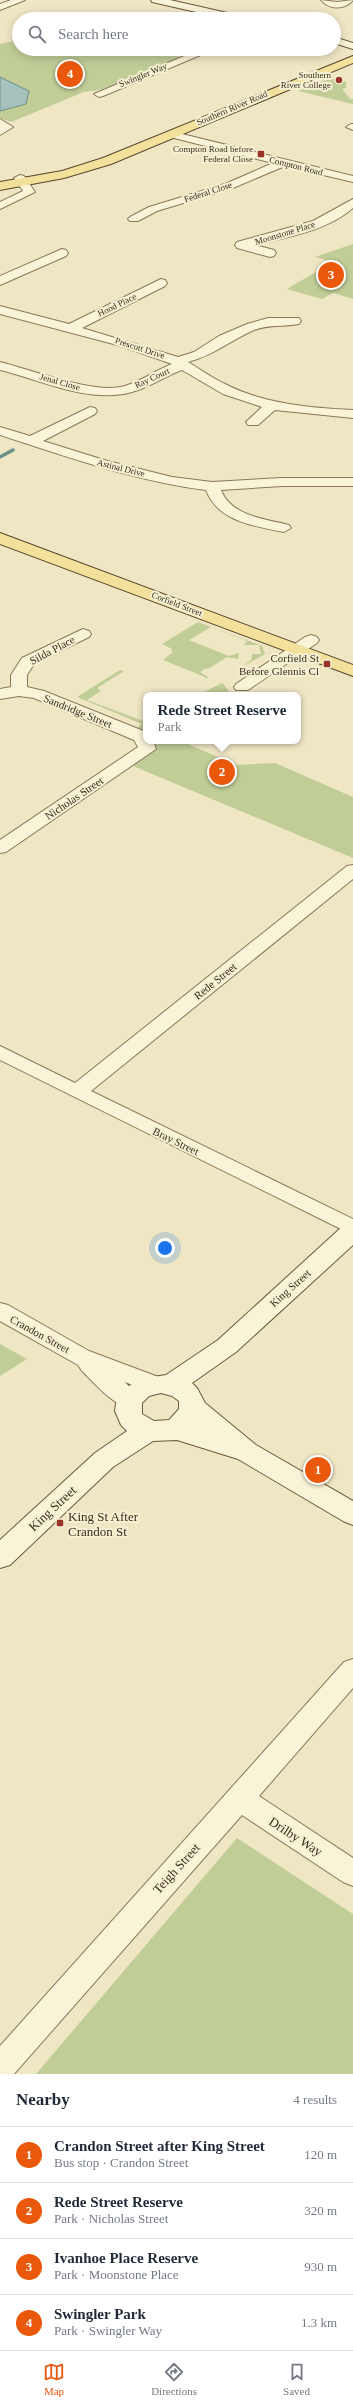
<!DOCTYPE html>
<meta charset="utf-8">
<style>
:root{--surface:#fff;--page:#f2f2f3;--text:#1f2937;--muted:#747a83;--line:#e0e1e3;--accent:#ea580c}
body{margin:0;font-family:Georgia,serif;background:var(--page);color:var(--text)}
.you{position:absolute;left:165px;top:1248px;width:14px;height:14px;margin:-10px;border:3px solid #fff;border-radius:50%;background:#1a73e8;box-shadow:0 0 0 6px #1a73e833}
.badge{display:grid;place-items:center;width:26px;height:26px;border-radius:50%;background:var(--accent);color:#fff;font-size:13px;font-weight:700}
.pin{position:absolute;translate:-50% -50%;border:2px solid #fff;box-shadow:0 1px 4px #0006}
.popup{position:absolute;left:143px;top:692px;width:158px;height:52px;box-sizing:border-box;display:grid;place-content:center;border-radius:8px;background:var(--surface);filter:drop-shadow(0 1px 3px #0005);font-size:13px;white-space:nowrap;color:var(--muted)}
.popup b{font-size:15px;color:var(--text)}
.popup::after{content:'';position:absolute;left:50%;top:100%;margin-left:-8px;border:8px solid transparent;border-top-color:var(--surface)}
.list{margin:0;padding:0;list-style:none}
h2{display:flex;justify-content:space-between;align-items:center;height:52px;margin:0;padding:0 16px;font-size:17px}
h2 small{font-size:13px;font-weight:400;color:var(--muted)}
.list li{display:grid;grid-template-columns:26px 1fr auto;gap:12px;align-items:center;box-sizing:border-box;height:56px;padding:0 16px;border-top:1px solid var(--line)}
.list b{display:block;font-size:15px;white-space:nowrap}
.list p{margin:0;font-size:13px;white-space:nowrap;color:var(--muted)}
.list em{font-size:13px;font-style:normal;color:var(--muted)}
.icon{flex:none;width:22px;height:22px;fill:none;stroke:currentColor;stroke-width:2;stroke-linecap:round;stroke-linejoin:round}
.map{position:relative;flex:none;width:353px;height:2074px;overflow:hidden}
.search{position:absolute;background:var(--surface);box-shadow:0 2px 10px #0003;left:12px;right:12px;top:12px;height:44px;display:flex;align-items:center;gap:10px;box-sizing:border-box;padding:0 14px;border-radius:22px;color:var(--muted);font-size:15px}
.sheet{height:276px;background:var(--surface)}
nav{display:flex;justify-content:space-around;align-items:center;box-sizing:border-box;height:56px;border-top:1px solid var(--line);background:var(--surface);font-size:11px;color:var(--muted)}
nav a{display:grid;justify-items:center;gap:2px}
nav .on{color:var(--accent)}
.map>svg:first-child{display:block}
</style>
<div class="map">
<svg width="353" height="2074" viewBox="0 0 353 2074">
<rect width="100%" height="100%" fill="#efe6c4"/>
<g fill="#c1cd97">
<path d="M 19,40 L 19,49 L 159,49 L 180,57 L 100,90 L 84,92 L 11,122 L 0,118 L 0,44 Z"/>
<path d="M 331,78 L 346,82 L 346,88 L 342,89 L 350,99 L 353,99 L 353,104 L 298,91 Z"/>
<path d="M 353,244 L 353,299 L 333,293 L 322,299 L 287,289 L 333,262 L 315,257 Z"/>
<path d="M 198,622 L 262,646 L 265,654 L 242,667 L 251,660 L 252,654 L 261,654 L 259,645 L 244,645 L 247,641 L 211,627 L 189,640 L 229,656 L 239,653 L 238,659 L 227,657 L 208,669 L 206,668 L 200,672 L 208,677 L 204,681 L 206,679 L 205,677 L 163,660 L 173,652 L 171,651 L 172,649 L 162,644 Z"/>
<path d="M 120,670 L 124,671 L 97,688 L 101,691 L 87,700 L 146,722 L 146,734 L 136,729 L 142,724 L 77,697 Z"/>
<path d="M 222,683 L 229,691 L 226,693 L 228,695 L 198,695 Z"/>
<path d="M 152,741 L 188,741 L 185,743 L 237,765 L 275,763 L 353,797 L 353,858 L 133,766 L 151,752 Z"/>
<path d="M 0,1344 L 27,1359 L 0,1376 Z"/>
<path d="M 237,1838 L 353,1914 L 353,2074 L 36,2074 Z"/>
</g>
<path fill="#a6c2bc" stroke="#6c908b" d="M 0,77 L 29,91 L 26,104 L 0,111 Z"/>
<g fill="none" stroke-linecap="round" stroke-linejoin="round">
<path stroke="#6c908b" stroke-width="3.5" d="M 0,457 L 13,450"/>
<g stroke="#89785a" stroke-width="2">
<g id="street">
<path d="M 11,0 L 25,0 L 0,10 L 0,4 Z"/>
<path d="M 321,0 L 337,2 L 353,0 C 345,10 329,10 321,0 Z"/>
<path d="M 201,49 L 215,49 L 103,96 L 99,97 L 94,94 Z"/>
<path d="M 0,119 L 13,127 L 0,135 Z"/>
<path d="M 351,124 L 353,124 L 353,130 L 346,127 Z"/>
<path d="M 170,131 L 353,176 L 353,182 L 285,166 L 233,188 L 157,211 L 138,221 L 130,221 L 128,219 L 130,217 L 149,207 L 225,184 L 273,163 L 166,136 L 165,134 Z"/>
<path d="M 20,175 L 24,176 L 35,192 L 0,209 L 0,202 L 23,191 L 14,178 Z"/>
<path d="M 353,199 L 353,208 C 327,231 288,237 255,245 L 274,250 L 276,253 L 274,256 L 270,257 L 237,248 L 235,245 L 237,242 L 313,221 Z"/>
<path d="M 62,249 L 66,250 L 68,253 L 66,256 L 0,285 L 0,276 Z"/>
<path d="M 161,279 L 165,280 L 167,283 L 165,286 L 82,328 L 178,357 L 194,352 L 219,336 L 247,324 L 268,318 L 299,318 L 301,321 L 299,324 C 284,327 269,324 254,330 C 231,340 212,356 188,362 C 200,369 212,378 225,384 C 264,404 310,408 353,410 L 353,418 L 275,410 L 258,425 L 248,425 L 246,422 L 262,407 L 223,394 L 182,370 C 165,376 150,387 132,392 C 89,404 41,380 0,370 L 0,362 C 33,370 94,395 125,386 C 142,381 156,370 172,364 L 121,346 L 0,314 L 0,306 L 69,324 Z"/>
<path d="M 90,407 L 95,408 L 97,411 L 95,414 L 43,441 L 104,460 L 172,477 L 212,482 L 282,478 L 353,478 L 353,486 L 282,486 L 221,490 C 231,516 265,519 289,525 L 291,528 L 284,532 C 255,526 218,522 206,490 C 135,481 68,457 0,435 L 0,427 L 30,436 Z"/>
<path d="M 83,629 L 89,631 L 91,634 L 89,637 L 34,664 L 27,675 L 27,687 L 44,691 L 146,732 L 146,741 L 153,741 L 156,749 L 6,852 L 0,853 L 0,840 L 138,747 L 134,740 L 34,698 L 19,696 L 0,699 L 0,689 L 11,687 L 11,675 L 22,658 Z"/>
<path d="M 311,635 L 317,637 L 319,640 L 317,643 L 248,690 L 236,690 L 234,687 L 236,684 L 305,637 Z"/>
<path d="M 353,865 L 353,879 L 91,1091 L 353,1219 L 353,1235 L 0,1060 L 0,1046 L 75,1083 L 347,866 Z"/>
<path d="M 0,1303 L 8,1305 L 89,1351 L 161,1378 L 165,1384 L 161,1390 L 153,1393 L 125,1382 L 141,1400 L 137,1406 C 117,1412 96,1384 82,1371 L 78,1365 L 0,1321 Z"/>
<path d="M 353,1659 L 353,1688 L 259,1796 L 353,1858 L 353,1886 L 343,1882 L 242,1815 L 14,2074 L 0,2074 L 0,2046 L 344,1662 Z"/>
</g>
</g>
<g stroke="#6b593d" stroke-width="2">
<g id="secondary">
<path d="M 151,0 L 170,0 L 245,17 L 246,19 L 227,19 L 152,2 Z"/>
<path d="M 334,37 L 353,43 L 353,49 L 334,43 Z"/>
<path d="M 353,1223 L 353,1245 L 236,1352 L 192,1383 L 197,1388 L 205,1403 L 256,1445 L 353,1501 L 353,1525 L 343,1521 L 238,1459 L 177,1440 L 153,1441 L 113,1467 L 10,1565 L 0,1568 L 0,1540 L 95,1453 L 127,1431 L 121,1425 L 115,1411 L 116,1403 L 124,1389 L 140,1379 L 166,1375 L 218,1340 L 344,1225 ZM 161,1393 L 172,1396 L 179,1401 L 179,1409 L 169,1420 L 154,1421 L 142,1414 L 142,1403 L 149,1396 Z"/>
</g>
</g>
<g stroke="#57462e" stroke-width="2">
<g id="primary">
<path d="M 353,56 L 353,63 L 111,164 L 64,178 L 0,190 L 0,182 L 62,171 L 103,158 Z"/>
<path d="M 0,533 L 353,665 L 353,676 L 0,544 Z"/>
</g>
</g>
<use href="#street" fill="#f9f3d7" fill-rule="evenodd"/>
<use href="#secondary" fill="#f9f3d7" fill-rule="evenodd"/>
<use href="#primary" fill="#f2e09b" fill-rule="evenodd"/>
</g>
<g fill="#993429" stroke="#f6f0d3" stroke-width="1.5">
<circle cx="339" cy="80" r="4"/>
<rect x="257" y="150" width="8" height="8" rx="2"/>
<rect x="323" y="660" width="8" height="8" rx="2"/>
<rect x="56" y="1519" width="8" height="8" rx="2"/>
</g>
<g text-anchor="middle" stroke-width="4" stroke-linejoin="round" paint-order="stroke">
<g font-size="9" fill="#392e1e" stroke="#f6f0d3">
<text transform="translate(143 75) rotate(-22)" y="3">Swingler Way</text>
<text transform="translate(232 108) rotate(-23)" y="3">Southern River Road</text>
<text transform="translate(296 166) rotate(14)" y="3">Compton Road</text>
<text transform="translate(208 192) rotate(-18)" y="3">Federal Close</text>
<text transform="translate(285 233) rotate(-17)" y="3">Moonstone Place</text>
<text transform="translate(117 305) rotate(-26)" y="3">Hood Place</text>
<text transform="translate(140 348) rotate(18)" y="3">Prescott Drive</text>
<text transform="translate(152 378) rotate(-25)" y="3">Ray Court</text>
<text transform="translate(60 382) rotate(16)" y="3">Jenal Close</text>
<text transform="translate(121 468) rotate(14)" y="3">Astinal Drive</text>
<text transform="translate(177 604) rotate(21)" y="3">Corfield Street</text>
</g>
<g font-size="9" fill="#392e1e" stroke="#f6f0d3" text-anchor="end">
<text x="331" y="78">Southern<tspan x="331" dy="10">River College</tspan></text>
<text x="253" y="152">Compton Road before<tspan x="253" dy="10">Federal Close</tspan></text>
</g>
<g font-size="11" fill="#392e1e" stroke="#f6f0d3">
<text transform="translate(52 650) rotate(-28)" y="4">Silda Place</text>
<text transform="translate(78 711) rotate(22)" y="4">Sandridge Street</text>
<text transform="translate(74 798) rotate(-34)" y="4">Nicholas Street</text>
<text transform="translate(215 981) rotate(-39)" y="4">Rede Street</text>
<text transform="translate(176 1141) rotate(26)" y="4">Bray Street</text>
<text transform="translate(290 1288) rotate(-42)" y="4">King Street</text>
<text transform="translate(40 1334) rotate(29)" y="4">Crandon Street</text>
</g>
<g font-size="11" fill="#392e1e" stroke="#f6f0d3" text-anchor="end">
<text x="319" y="662">Corfield St<tspan x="319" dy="13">Before Glennis Cl</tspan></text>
</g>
<g font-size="13" fill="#392e1e" stroke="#f6f0d3">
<text transform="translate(52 1508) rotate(-43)" y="5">King Street</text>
<text transform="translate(296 1836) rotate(33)" y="5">Drilby Way</text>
<text transform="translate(176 1868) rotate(-48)" y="5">Teigh Street</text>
</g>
<g font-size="13" fill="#392e1e" stroke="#f6f0d3" text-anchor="start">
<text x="68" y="1521">King St After<tspan x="68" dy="15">Crandon St</tspan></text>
</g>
</g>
</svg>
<div class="you"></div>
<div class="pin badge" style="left:318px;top:1470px">1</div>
<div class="pin badge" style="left:222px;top:772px">2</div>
<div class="popup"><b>Rede Street Reserve</b>Park</div>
<div class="pin badge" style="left:331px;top:275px">3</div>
<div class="pin badge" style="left:70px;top:74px">4</div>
<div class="search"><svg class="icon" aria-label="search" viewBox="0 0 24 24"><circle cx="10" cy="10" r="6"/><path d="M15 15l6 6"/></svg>Search here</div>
</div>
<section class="sheet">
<h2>Nearby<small>4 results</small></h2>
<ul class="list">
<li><span class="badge">1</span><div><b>Crandon Street after King Street</b><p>Bus stop · Crandon Street</p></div><em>120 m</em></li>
<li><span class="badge">2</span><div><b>Rede Street Reserve</b><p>Park · Nicholas Street</p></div><em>320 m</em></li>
<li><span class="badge">3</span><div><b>Ivanhoe Place Reserve</b><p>Park · Moonstone Place</p></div><em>930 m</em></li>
<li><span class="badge">4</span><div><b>Swingler Park</b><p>Park · Swingler Way</p></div><em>1.3 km</em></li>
</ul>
</section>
<nav>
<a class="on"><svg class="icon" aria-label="map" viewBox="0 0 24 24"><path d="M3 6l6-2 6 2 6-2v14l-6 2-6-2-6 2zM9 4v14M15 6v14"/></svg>Map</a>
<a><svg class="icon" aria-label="directions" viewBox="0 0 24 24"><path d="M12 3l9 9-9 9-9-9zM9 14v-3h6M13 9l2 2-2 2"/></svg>Directions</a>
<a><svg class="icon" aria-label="saved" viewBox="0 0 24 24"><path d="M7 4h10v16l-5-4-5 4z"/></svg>Saved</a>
</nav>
